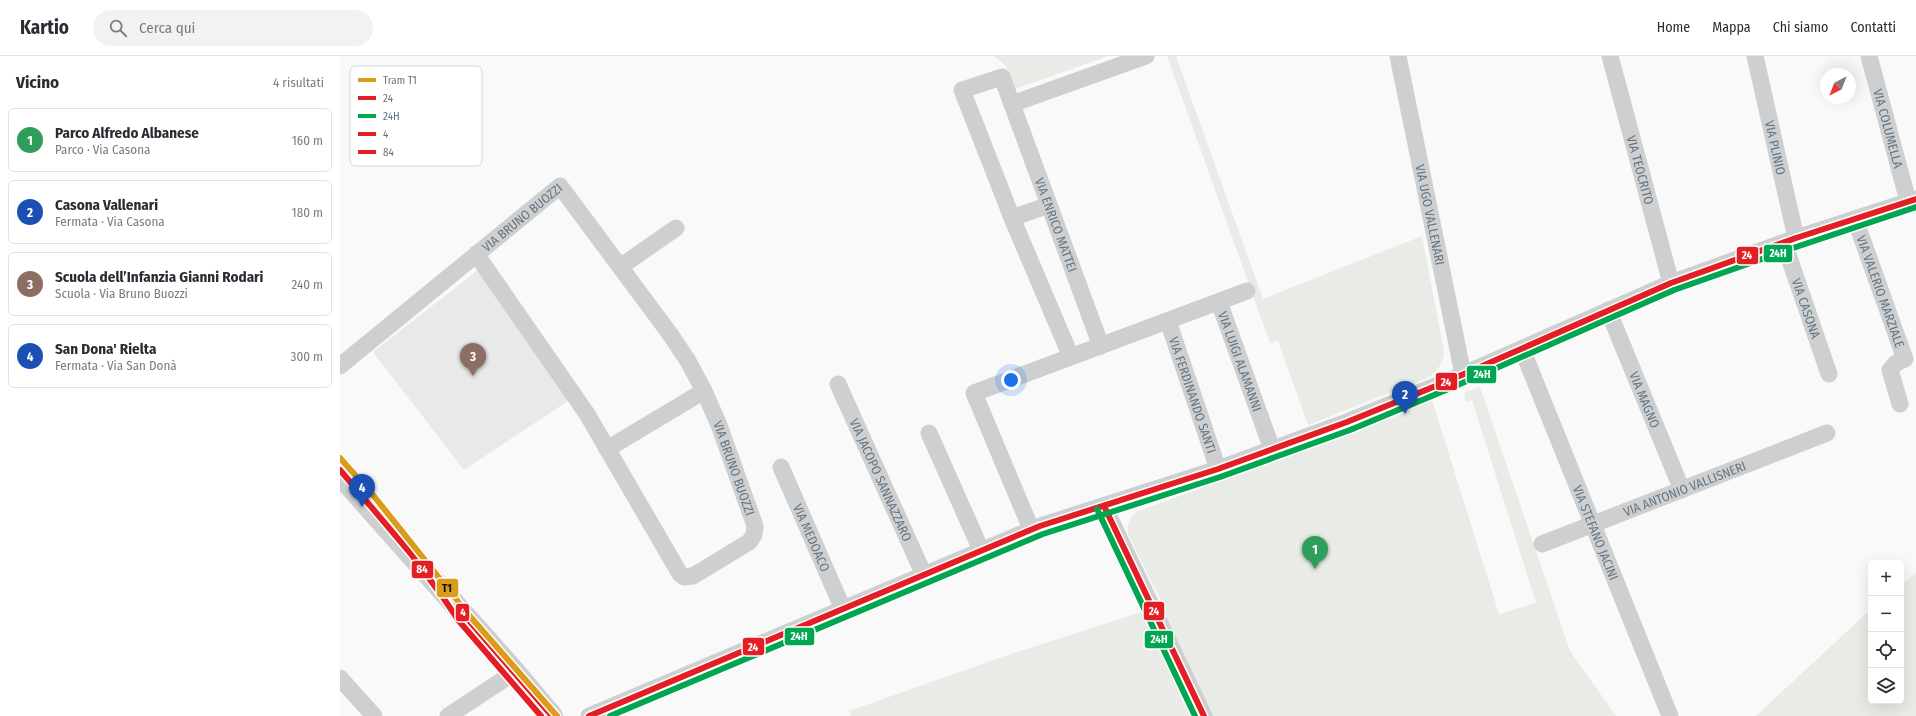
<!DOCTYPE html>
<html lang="it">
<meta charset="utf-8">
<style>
:root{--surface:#fff;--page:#f2f2f3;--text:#2b2b33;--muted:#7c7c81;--line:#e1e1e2;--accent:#b45309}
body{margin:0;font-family:"Fira Sans Condensed",sans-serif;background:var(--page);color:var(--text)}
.controls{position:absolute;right:12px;bottom:12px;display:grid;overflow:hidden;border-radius:6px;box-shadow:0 4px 16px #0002}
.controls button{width:36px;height:36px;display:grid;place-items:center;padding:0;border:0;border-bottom:1px solid var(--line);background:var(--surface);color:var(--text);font:20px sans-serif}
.compass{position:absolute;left:1480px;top:12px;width:36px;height:36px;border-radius:50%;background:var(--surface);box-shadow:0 4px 16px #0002;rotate:222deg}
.you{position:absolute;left:671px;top:324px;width:14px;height:14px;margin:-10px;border:3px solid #fff;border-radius:50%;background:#1a73e8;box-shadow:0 0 0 6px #1a73e833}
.badge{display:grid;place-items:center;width:26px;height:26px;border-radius:50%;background:var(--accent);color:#fff;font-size:13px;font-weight:700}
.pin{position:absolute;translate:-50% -33px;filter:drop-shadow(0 1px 2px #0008)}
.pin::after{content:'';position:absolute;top:21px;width:14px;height:12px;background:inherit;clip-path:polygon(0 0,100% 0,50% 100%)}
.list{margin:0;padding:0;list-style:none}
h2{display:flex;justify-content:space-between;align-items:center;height:52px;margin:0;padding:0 16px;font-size:17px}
h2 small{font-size:13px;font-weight:400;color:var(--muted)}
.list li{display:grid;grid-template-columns:26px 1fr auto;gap:12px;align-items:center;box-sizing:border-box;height:64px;margin:0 8px 8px;padding:0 8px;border:1px solid var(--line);border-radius:6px}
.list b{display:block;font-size:15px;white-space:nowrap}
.list p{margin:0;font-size:13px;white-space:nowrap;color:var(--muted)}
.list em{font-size:13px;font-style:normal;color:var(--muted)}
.icon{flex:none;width:22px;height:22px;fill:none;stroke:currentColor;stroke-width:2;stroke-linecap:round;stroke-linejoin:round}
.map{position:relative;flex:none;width:1576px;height:660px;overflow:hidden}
header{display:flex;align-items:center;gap:24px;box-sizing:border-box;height:56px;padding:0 20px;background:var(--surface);border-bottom:1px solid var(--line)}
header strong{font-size:19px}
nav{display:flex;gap:22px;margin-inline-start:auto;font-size:14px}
.search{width:280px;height:36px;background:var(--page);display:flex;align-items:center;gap:10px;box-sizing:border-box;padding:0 14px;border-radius:22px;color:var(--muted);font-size:15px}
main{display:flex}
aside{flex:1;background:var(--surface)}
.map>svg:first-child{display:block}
</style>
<header>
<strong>Kartio</strong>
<div class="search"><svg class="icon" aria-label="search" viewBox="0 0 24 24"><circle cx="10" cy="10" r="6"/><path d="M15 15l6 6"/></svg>Cerca qui</div>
<nav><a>Home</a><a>Mappa</a><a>Chi siamo</a><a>Contatti</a></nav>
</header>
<main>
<aside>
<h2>Vicino<small>4 risultati</small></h2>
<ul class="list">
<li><span class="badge" style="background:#2e9e5b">1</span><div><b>Parco Alfredo Albanese</b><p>Parco · Via Casona</p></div><em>160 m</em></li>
<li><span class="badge" style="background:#1a4fb4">2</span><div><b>Casona Vallenari</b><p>Fermata · Via Casona</p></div><em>180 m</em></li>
<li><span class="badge" style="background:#8d6e63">3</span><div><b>Scuola dell’Infanzia Gianni Rodari</b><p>Scuola · Via Bruno Buozzi</p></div><em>240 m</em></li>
<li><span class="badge" style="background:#1a4fb4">4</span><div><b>San Dona' Rielta</b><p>Fermata · Via San Donà</p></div><em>300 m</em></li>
</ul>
</aside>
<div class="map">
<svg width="1576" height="660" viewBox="0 0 1576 660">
<rect width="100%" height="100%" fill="#f9f9f9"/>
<path fill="#e8e9e9" d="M 138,214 L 231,343 L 124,414 L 33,296 Z"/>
<g fill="#e8ebe6">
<path d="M 654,0 L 768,0 L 675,33 L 666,10 Z"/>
<path d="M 827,0 L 836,0 L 923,243 L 1082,180 L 1104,295 C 1103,309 1097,316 1085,323 L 968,369 L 938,285 L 930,287 Z"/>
<path d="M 1140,331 L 1230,595 L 1276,660 L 511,660 L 509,655 L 668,599 L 823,549 L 788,478 C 787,468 789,463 796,456 L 954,398 L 1092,344 L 1159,558 L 1196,547 L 1132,344 L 1126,346 L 1124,337 Z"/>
<path d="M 1576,517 L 1576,660 L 1416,660 L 1531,553 L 1531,645 L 1561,645 L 1561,529 Z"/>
</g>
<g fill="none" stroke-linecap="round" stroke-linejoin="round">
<g stroke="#cecfd0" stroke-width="17">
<path id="s1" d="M 1058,0 L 1123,318"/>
<path id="s2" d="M 1270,0 L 1331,227"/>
<path id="s3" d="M 1415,0 L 1456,182"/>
<path id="s4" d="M 1529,0 L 1568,145"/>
<path d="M 672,48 L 806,0"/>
<path d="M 709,149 L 672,162 L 731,301"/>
<path id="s5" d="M 672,162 L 622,34 L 662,21 L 761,290"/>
<path id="s6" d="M 1515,163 L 1565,303 L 1556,307 L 1550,314 L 1560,348"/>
<path id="s7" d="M 1444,187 L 1489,318"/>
<path d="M 280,211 L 336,172"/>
<path id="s8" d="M 879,246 L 932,393"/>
<path id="s9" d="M 1268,254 L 1342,434"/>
<path id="s10" d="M 828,265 L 878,413"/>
<path id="s11" d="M 1182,293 L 1330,660"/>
<path id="s12" d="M 0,310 L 220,130 L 330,278 L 348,305 L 364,335 L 379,369 L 415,470 L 414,479 L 409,486 L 353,520 L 344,521 L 340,518 L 247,358 L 136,198"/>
<path id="s13" d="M 498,328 L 584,519"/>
<path d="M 589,377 L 641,494"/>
<path d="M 267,393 L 364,335"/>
<path id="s14" d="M 441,411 L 503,553"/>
<path d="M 764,450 L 864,660"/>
<path d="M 691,473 L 634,337 L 907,235"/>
<path id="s15" d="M 1202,488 L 1487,377"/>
<path d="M 0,622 L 34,660"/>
<path d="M 108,660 L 175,616"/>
<path d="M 249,660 L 700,470 L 878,413 L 1007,366 L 1108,325 L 1331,227 L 1456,182 L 1576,143"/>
</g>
<path stroke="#cecfd0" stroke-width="22" d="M 0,419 L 175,616 L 212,660"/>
<g stroke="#fff" stroke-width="9">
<g id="bus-1">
<path d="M 764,450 L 864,660"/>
<path d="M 249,660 L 700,470 L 878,413 L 1007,366 L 1108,325 L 1331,227 L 1456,182 L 1576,143"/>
</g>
</g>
<g stroke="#fff" stroke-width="9">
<g id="bus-2">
<path d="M 757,453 L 855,660"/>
<path d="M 270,660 L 703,478 L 880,421 L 1010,374 L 1111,332 L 1334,234 L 1459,190 L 1576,151"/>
</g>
</g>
<g stroke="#fff" stroke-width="9">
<path id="bus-3" d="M 0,402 L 77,493 L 109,535 L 125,560 L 212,660"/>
</g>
<g stroke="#fff" stroke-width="9">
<path id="bus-4" d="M 0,414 L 71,498 L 102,540 L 119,565 L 201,660"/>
</g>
<use href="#bus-1" stroke="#e31e24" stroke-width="6"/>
<use href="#bus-2" stroke="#00a651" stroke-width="6"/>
<use href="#bus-3" stroke="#e31e24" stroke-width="6"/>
<use href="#bus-4" stroke="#e31e24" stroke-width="6"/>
<g stroke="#fff" stroke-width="9">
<path id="tram-1" d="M 0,402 L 33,439 L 128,558 L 217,660"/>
</g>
<use href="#tram-1" stroke="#da9c1a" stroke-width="6"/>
</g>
<g text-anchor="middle" stroke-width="4" stroke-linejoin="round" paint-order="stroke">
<g font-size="13" fill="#657683" stroke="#fff">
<text dy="5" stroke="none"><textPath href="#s4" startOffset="75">VIA COLUMELLA</textPath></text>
<text dy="5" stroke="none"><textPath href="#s3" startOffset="94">VIA PLINIO</textPath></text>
<text dy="5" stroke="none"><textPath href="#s2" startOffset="118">VIA TEOCRITO</textPath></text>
<text dy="5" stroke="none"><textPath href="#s1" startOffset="162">VIA UGO VALLENARI</textPath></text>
<text dy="5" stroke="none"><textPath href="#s12" startOffset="235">VIA BRUNO BUOZZI</textPath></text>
<text dy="5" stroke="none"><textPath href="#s5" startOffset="337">VIA ENRICO MATTEI</textPath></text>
<text dy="5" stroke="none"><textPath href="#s6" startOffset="77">VIA VALERIO MARZIALE</textPath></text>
<text dy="5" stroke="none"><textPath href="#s7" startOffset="69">VIA CASONA</textPath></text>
<text dy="5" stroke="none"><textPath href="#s8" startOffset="63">VIA LUIGI ALAMANNI</textPath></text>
<text dy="5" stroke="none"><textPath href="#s10" startOffset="78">VIA FERDINANDO SANTI</textPath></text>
<text dy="5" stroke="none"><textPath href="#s9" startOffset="97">VIA MAGNO</textPath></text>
<text dy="5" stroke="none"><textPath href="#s12" startOffset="618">VIA BRUNO BUOZZI</textPath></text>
<text dy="5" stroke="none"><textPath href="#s13" startOffset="105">VIA JACOPO SANNAZZARO</textPath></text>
<text dy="5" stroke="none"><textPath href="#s15" startOffset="153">VIA ANTONIO VALLISNERI</textPath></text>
<text dy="5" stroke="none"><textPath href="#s11" startOffset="198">VIA STEFANO JACINI</textPath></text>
<text dy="5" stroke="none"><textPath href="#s14" startOffset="77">VIA MEDOACO</textPath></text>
</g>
</g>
<rect x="10" y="10" width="132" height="100" rx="6" fill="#fff" stroke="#d1d6da" stroke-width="1"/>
<rect x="18" y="22" width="18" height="4" fill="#da9c1a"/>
<rect x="18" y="40" width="18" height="4" fill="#e31e24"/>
<rect x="18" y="58" width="18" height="4" fill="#00a651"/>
<rect x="18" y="76" width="18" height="4" fill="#e31e24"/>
<rect x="18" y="94" width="18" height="4" fill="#e31e24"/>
<g font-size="11" fill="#657683">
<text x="43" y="28">Tram T1</text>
<text x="43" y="46">24</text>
<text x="43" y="64">24H</text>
<text x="43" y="82">4</text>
<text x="43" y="100">84</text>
</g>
<g stroke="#fff" stroke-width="1.5">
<rect x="1423" y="188" width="30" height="19" rx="4" fill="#00a651"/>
<rect x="1396" y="190" width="23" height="19" rx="4" fill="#e31e24"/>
<rect x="1126" y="309" width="31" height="19" rx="4" fill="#00a651"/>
<rect x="1095" y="316" width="23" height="19" rx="4" fill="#e31e24"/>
<rect x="71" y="504" width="23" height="19" rx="4" fill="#e31e24"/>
<rect x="96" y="522" width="23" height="20" rx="4" fill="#da9c1a"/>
<rect x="803" y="545" width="22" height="20" rx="4" fill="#e31e24"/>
<rect x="115" y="547" width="15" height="19" rx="4" fill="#e31e24"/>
<rect x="444" y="571" width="31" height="19" rx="4" fill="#00a651"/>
<rect x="804" y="574" width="30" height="19" rx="4" fill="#00a651"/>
<rect x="402" y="581" width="23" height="19" rx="4" fill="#e31e24"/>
</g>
<g font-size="11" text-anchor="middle" font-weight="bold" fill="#fff">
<text x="1438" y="201">24H</text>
<text x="1407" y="203">24</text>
<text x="1142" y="322">24H</text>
<text x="1106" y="330">24</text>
<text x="82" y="517">84</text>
<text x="814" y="559">24</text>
<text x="123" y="560">4</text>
<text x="459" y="584">24H</text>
<text x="819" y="587">24H</text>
<text x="413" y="595">24</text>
</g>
<g font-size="11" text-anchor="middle" font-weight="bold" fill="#111">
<text x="107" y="536">T1</text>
</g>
</svg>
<div class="controls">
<button>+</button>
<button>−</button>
<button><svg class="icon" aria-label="locate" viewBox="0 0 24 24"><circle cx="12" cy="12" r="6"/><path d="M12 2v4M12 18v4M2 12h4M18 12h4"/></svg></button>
<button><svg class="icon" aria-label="layers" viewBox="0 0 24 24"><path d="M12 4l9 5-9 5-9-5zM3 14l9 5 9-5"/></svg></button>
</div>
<svg class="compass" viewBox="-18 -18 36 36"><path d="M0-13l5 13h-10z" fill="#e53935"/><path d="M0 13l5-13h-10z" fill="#7c7c81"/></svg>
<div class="you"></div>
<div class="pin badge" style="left:975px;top:513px;background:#2e9e5b">1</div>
<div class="pin badge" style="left:1065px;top:358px;background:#1a4fb4">2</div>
<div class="pin badge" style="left:133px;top:320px;background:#8d6e63">3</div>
<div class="pin badge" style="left:22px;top:451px;background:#1a4fb4">4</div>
</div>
</main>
